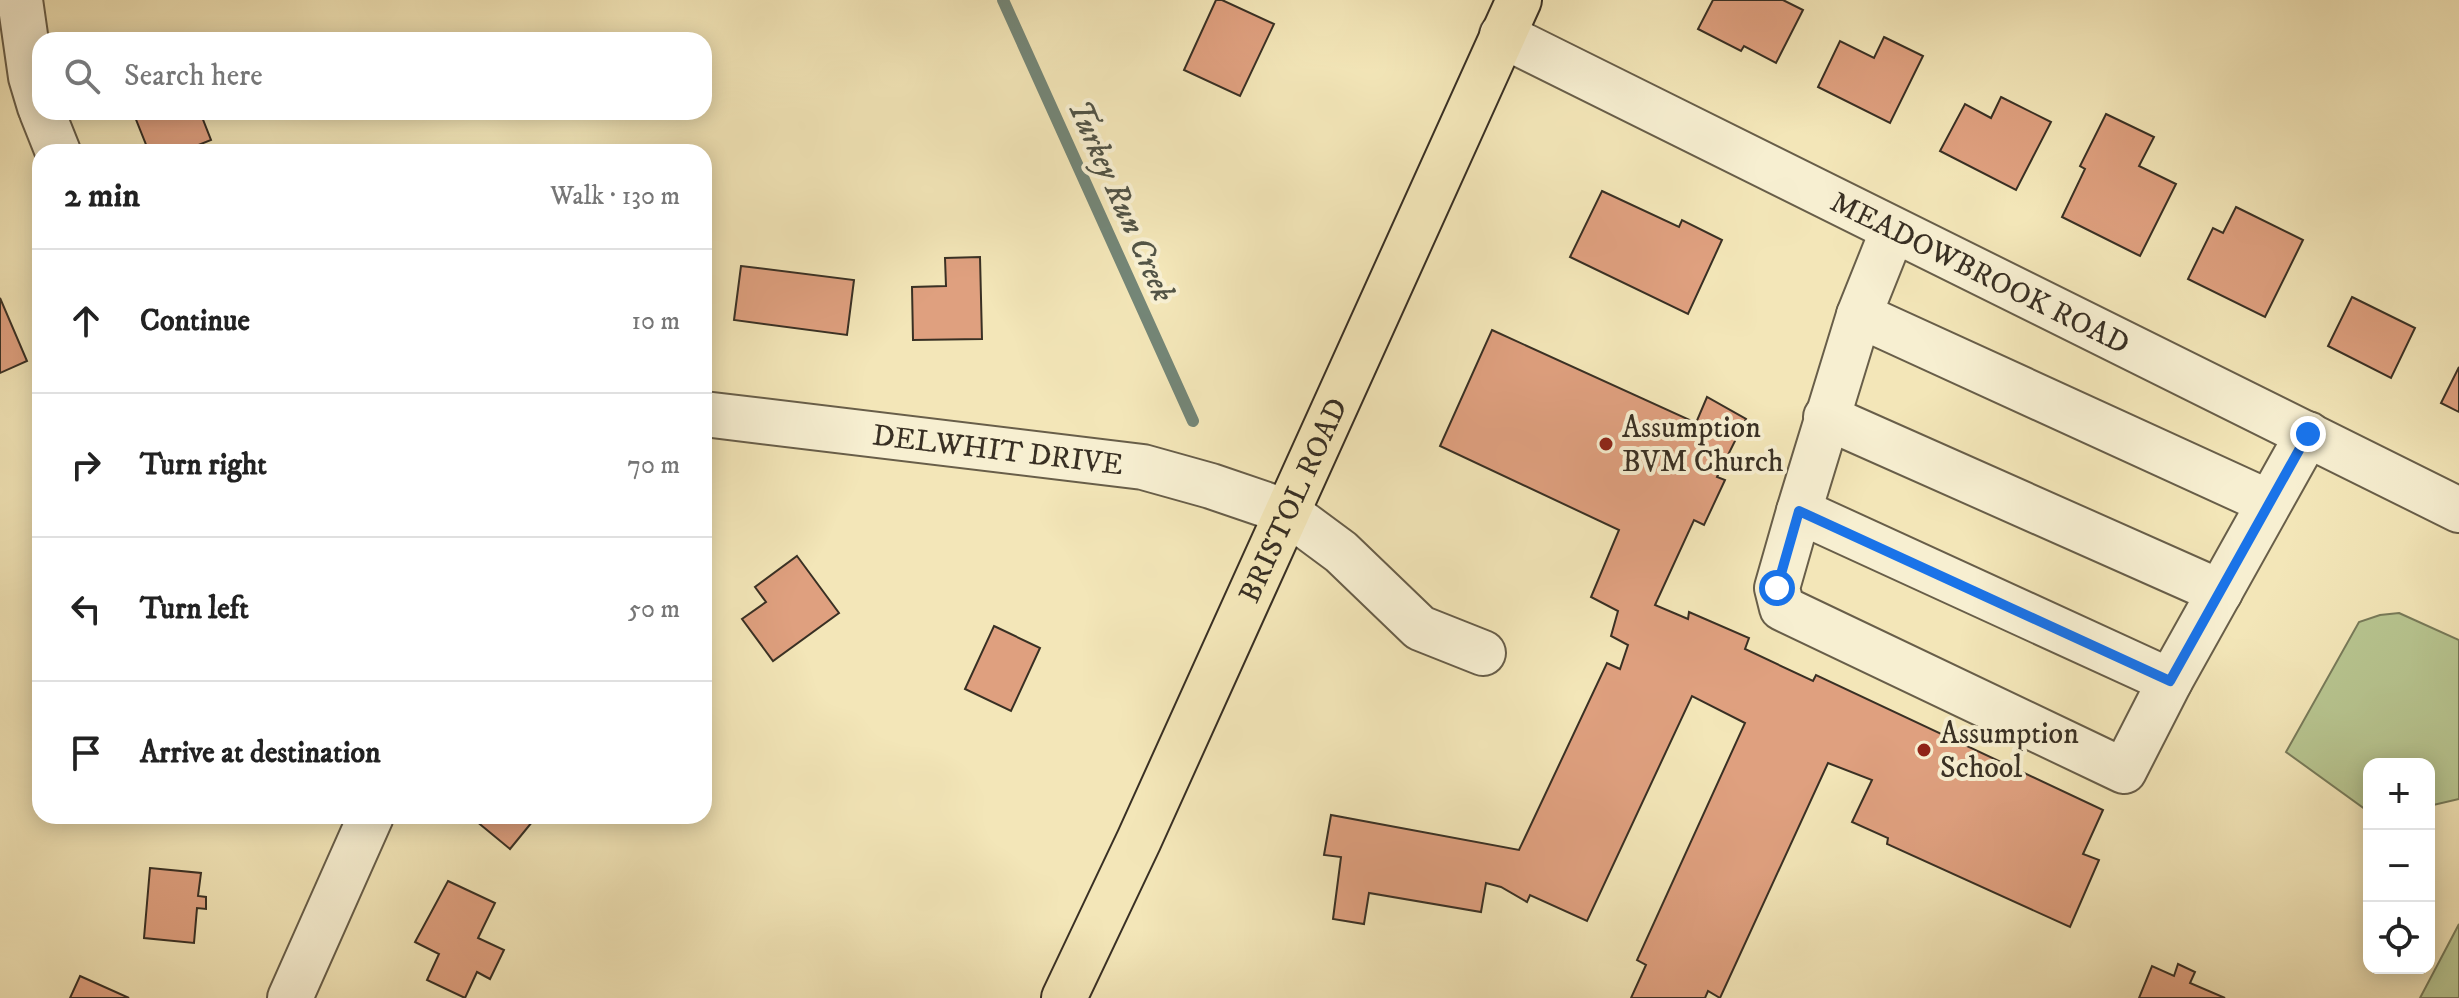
<!DOCTYPE html>
<meta charset="utf-8">
<style>
:root{--surface:#fff;--page:#f6f6f6;--text:#222;--muted:#767676;--line:#e0e0e0}
body{margin:0;font-family:"IM FELL DW Pica",serif;background:var(--page);color:var(--text)}
.controls{position:absolute;right:24px;bottom:24px;display:grid;overflow:hidden;border-radius:16px;box-shadow:0 4px 20px #0003}
.controls button{width:72px;height:72px;display:grid;place-items:center;padding:0;border:0;border-bottom:2px solid var(--line);background:var(--surface);color:var(--text);font:40px sans-serif}
.stop{position:absolute;width:24px;height:24px;margin:-18px;border:6px solid #1a73e8;border-radius:50%;background:#fff}
.stop.end{background:#1a73e8;border-color:#fff;box-shadow:0 2px 8px #0008}
.list{margin:0;padding:0;list-style:none}
h2{display:flex;justify-content:space-between;align-items:center;height:104px;margin:0;padding:0 32px;font-size:34px}
h2 small{font-size:26px;font-weight:400;color:var(--muted)}
.list li{display:grid;grid-template-columns:52px 1fr auto;gap:24px;align-items:center;box-sizing:border-box;height:144px;padding:0 32px;border-top:2px solid var(--line)}
.list b{display:block;font-size:30px;white-space:nowrap}
.list em{font-size:26px;font-style:normal;color:var(--muted)}
.icon{flex:none;width:44px;height:44px;fill:none;stroke:currentColor;stroke-width:2;stroke-linecap:round;stroke-linejoin:round}
.map{position:relative;flex:none;width:2459px;height:998px;overflow:hidden}
.search{position:absolute;background:var(--surface);box-shadow:0 4px 20px #0003;left:32px;top:32px;width:680px;height:88px;display:flex;align-items:center;gap:20px;box-sizing:border-box;padding:0 28px;border-radius:24px;color:var(--muted);font-size:30px}
.panel{position:absolute;background:var(--surface);box-shadow:0 4px 20px #0003;left:32px;top:144px;width:680px;height:680px;border-radius:24px}
.map>svg:first-child{display:block}
</style>
<div class="map">
<svg width="2459" height="998" viewBox="0 0 2459 998">
<rect width="100%" height="100%" fill="#f3e6b8"/>
<filter id="stains"><feTurbulence type="fractalNoise" baseFrequency=".0025" numOctaves="4"/><feColorMatrix values="0 0 0 0 .2 0 0 0 0 .09 0 0 0 0 .02 0 0 0 .5 -.17"/></filter>
<radialGradient id="worn" r=".72"><stop offset=".6" stop-color="#630" stop-opacity="0"/><stop offset="1" stop-color="#630" stop-opacity=".3"/></radialGradient>
<g fill="#b8c691" stroke="#787b5a" stroke-width="2">
<path d="M 2399,613 L 2459,640 L 2459,799 L 2429,806 L 2429,764 L 2369,764 L 2369,812 L 2286,752 L 2359,622 L 2380,615 Z"/>
<path d="M 2459,924 L 2459,998 L 2420,998 Z"/>
</g>
<g fill="none" stroke-linecap="round" stroke-linejoin="round">
<path stroke="#748677" stroke-width="12" d="M 1003,0 L 1193,421"/>
</g>
<g fill="#dfa07f" stroke="#393024" stroke-width="2">
<path d="M 1216,0 L 1222,0 L 1274,24 L 1240,96 L 1184,70 Z"/>
<path d="M 1713,0 L 1783,0 L 1803,10 L 1776,63 L 1744,46 L 1741,51 L 1698,29 Z"/>
<path d="M 1884,37 L 1923,56 L 1890,123 L 1818,87 L 1840,41 L 1874,58 Z"/>
<path d="M 2001,97 L 2051,122 L 2016,190 L 1940,151 L 1965,104 L 1991,118 Z"/>
<path d="M 133,112 L 200,112 L 211,140 L 181,152 L 149,152 Z"/>
<path d="M 2106,114 L 2154,137 L 2139,166 L 2176,184 L 2140,256 L 2062,217 L 2085,169 L 2080,166 Z"/>
<path d="M 1602,191 L 1679,227 L 1682,220 L 1722,240 L 1688,314 L 1570,257 Z"/>
<path d="M 2236,207 L 2303,240 L 2265,317 L 2188,279 L 2213,228 L 2223,233 Z"/>
<path d="M 980,257 L 982,339 L 913,340 L 912,287 L 946,286 L 945,258 Z"/>
<path d="M 741,266 L 854,280 L 847,335 L 734,320 Z"/>
<path d="M 2352,297 L 2415,328 L 2391,378 L 2328,346 Z"/>
<path d="M 0,298 L 27,361 L 0,373 Z"/>
<path d="M 1492,330 L 1696,423 L 1707,397 L 1746,419 L 1717,477 L 1725,480 L 1704,525 L 1694,520 L 1655,605 L 1688,619 L 1689,612 L 1749,638 L 1745,649 L 1813,681 L 1816,675 L 2103,810 L 2083,854 L 2099,860 L 2070,927 L 1887,844 L 1888,838 L 1852,822 L 1872,780 L 1828,763 L 1720,998 L 1708,991 L 1705,998 L 1631,998 L 1646,965 L 1637,960 L 1745,723 L 1692,696 L 1587,921 L 1530,895 L 1527,902 L 1501,887 L 1486,883 L 1481,912 L 1369,893 L 1364,924 L 1333,919 L 1341,857 L 1324,855 L 1331,815 L 1519,850 L 1607,663 L 1620,669 L 1628,645 L 1611,636 L 1618,611 L 1591,597 L 1619,530 L 1440,446 Z"/>
<path d="M 2459,367 L 2459,412 L 2441,403 Z"/>
<path d="M 797,556 L 839,613 L 773,661 L 742,619 L 766,602 L 755,587 Z"/>
<path d="M 994,626 L 1040,648 L 1011,711 L 965,689 Z"/>
<path d="M 470,816 L 537,816 L 510,849 Z"/>
<path d="M 150,868 L 201,873 L 198,896 L 206,897 L 206,909 L 197,908 L 194,943 L 144,938 Z"/>
<path d="M 448,881 L 495,903 L 478,938 L 504,950 L 490,979 L 477,972 L 465,998 L 427,980 L 439,954 L 415,942 Z"/>
<path d="M 2178,964 L 2195,972 L 2190,983 L 2225,998 L 2139,998 L 2152,966 L 2174,976 Z"/>
<path d="M 80,976 L 129,998 L 70,998 Z"/>
</g>
<g fill="none" stroke-linecap="round" stroke-linejoin="round">
<g stroke="#685e49" stroke-width="48">
<g id="minor">
<path d="M 20,0 L 31,77 L 40,107"/>
<path id="s1" d="M 1502,35 L 2459,510"/>
<path d="M 42,112 L 58,152"/>
<path d="M 1893,230 L 1859,315 L 1799,511 L 1777,588 L 1782,608 L 2124,771 L 2170,681 L 2308,434"/>
<path d="M 1859,315 L 2268,502"/>
<path id="s2" d="M 704,414 L 1143,467 L 1211,486 L 1287,512 L 1341,552 L 1420,628 L 1483,653"/>
<path d="M 1826,417 L 2220,592"/>
<path d="M 1799,511 L 2170,681"/>
<path d="M 290,998 L 371,816"/>
</g>
</g>
<g stroke="#393024" stroke-width="48">
<g id="major">
<path id="s3" d="M 1064,998 L 1139,840 L 1519,0"/>
</g>
</g>
<use href="#minor" stroke="#f7efd1" stroke-width="44"/>
<use href="#major" stroke="#f3e6b8" stroke-width="44"/>
</g>
<g fill="none" stroke-linecap="round" stroke-linejoin="round">
<path stroke="#1a73e8" stroke-width="10" d="M 1777,588 L 1799,511 L 2170,681 L 2308,434"/>
</g>
<g fill="#8f2418" stroke="#f7efd1" stroke-width="3">
<circle cx="1606" cy="444" r="8"/>
<circle cx="1924" cy="750" r="8"/>
</g>
<g text-anchor="middle" stroke-width="8" stroke-linejoin="round" paint-order="stroke">
<g font-size="30" fill="#393024" stroke="#f7efd1">
<text dy="10" stroke="none"><textPath href="#s1" startOffset="534">MEADOWBROOK ROAD</textPath></text>
<text dy="10" stroke="none"><textPath href="#s2" startOffset="296">DELWHIT DRIVE</textPath></text>
<text dy="10" stroke="none"><textPath href="#s3" startOffset="548">BRISTOL ROAD</textPath></text>
</g>
<g font-size="30" fill="#393024" stroke="#f7efd1" text-anchor="start">
<text x="1622" y="437">Assumption<tspan x="1622" dy="34">BVM Church</tspan></text>
<text x="1940" y="743">Assumption<tspan x="1940" dy="34">School</tspan></text>
</g>
<g font-size="32" font-style="italic" fill="#525446" stroke="#f7efd1">
<text transform="translate(1122 200) rotate(66)" y="11">Turkey Run Creek</text>
</g>
</g>
<rect width="100%" height="100%" filter="url(#stains)"/>
<rect width="100%" height="100%" fill="url(#worn)"/>
</svg>
<div class="controls">
<button>+</button>
<button>−</button>
<button><svg class="icon" aria-label="locate" viewBox="0 0 24 24"><circle cx="12" cy="12" r="6"/><path d="M12 2v4M12 18v4M2 12h4M18 12h4"/></svg></button>
</div>
<div class="stop" style="left:1777px;top:588px"></div>
<div class="stop end" style="left:2308px;top:434px"></div>
<div class="search"><svg class="icon" aria-label="search" viewBox="0 0 24 24"><circle cx="10" cy="10" r="6"/><path d="M15 15l6 6"/></svg>Search here</div>
<section class="panel">
<h2>2 min<small>Walk · 130 m</small></h2>
<ul class="list">
<li><svg class="icon" aria-label="ahead" viewBox="0 0 24 24"><path d="M12 20V5M6 11l6-6 6 6"/></svg><div><b>Continue</b></div><em>10 m</em></li>
<li><svg class="icon" aria-label="right" viewBox="0 0 24 24"><path d="M7 20v-9h11M14 6l5 5-5 5"/></svg><div><b>Turn right</b></div><em>70 m</em></li>
<li><svg class="icon" aria-label="left" viewBox="0 0 24 24"><path d="M17 20v-9H6M10 6l-5 5 5 5"/></svg><div><b>Turn left</b></div><em>50 m</em></li>
<li><svg class="icon" aria-label="arrive" viewBox="0 0 24 24"><path d="M6 21V4h12l-3 4 3 4H6"/></svg><div><b>Arrive at destination</b></div></li>
</ul>
</section>
</div>
